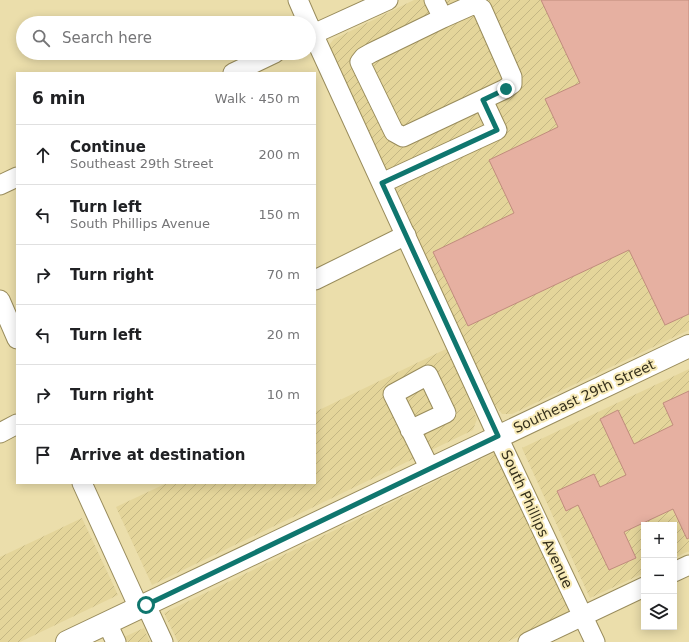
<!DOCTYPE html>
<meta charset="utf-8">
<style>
:root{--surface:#fff;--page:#f2f2f2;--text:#202124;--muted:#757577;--line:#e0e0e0}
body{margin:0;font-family:"DejaVu Sans",sans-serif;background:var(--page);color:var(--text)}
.controls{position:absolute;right:12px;bottom:12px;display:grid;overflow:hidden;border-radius:0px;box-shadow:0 2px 10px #0003}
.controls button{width:36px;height:36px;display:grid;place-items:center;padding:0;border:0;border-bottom:1px solid var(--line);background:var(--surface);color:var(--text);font:20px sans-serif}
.stop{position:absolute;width:12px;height:12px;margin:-9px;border:3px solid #0f766e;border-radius:50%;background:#fff}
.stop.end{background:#0f766e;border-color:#fff;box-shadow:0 1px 4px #0008}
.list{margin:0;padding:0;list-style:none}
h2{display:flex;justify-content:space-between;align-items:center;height:52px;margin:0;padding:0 16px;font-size:17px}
h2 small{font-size:13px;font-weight:400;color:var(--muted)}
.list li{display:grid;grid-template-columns:26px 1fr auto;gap:12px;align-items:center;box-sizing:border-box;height:60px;padding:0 16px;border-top:1px solid var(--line)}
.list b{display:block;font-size:15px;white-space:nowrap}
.list p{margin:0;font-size:13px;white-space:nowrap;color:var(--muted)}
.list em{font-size:13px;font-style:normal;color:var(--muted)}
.icon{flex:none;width:22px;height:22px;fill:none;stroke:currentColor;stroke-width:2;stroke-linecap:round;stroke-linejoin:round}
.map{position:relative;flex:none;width:689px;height:642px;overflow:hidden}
.search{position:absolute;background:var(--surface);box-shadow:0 2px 10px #0003;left:16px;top:16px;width:300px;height:44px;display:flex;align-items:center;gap:10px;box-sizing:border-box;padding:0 14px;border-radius:22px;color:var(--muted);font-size:15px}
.panel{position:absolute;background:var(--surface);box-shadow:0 2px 10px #0003;left:16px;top:72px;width:300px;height:412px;border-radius:0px}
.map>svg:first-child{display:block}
</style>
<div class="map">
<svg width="689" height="642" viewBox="0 0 689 642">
<defs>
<pattern id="industrial-furrows" width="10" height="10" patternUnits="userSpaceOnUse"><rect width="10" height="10" fill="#e4d59a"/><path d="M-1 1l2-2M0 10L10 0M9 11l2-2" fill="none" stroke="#c4b784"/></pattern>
</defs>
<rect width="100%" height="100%" fill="#ebdeab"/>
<g fill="url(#industrial-furrows)">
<path d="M 414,0 L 689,0 L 689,330 L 512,414 L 502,414 L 493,402 L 467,351 L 330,50 L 330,44 L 334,39 Z"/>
<path d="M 448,348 L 477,419 L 473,430 L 152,585 L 116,507 L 167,483 L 315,483 L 315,412 Z"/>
<path d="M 689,369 L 689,551 L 674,558 L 674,525 L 644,525 L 644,573 L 590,598 L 522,448 Z"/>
<path d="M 496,452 L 570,608 L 565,615 L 507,642 L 178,642 L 164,613 Z"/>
<path d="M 82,518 L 118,595 L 20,642 L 0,642 L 0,557 Z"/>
<path d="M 144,628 L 150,642 L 113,642 Z"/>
</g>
<g fill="#e6b0a1" stroke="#c08c7d">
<path d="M 541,0 L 689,0 L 689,314 L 665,325 L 629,250 L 468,326 L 433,252 L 514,213 L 489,160 L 558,127 L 545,99 L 580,83 Z"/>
<path d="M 689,391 L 689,538 L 687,539 L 673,509 L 624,532 L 636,558 L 609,570 L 578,505 L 566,511 L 557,491 L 594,474 L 600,487 L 626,475 L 600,419 L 618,410 L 634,444 L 673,425 L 663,403 Z"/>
</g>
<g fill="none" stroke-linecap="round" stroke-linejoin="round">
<g stroke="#998c5c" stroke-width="21">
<g id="minor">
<path d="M 298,0 L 308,23"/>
<path d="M 434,0 L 443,18 L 470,6 L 476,5 L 482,9 L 509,70 L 512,77 L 512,84 L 505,89 L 403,137 L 394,132 L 360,62 L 364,57 L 371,53 L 443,18"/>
<path d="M 309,25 L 498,437 L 595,642"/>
<path d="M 309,36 L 388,0"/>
<path d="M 233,73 L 275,53"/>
<path d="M 382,183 L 497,130 L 483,100"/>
<path d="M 0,185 L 17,177"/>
<path d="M 315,280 L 406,235"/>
<path d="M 0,300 L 17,339"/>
<path d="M 410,430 L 446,413 L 428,375 L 393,394 L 430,469"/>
<path d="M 0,433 L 17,424"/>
<path d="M 82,483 L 139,608"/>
<path d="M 674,572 L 689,565"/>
<path d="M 146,605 L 163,642"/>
<path d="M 107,623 L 116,642"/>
<path d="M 528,642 L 644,587"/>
</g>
</g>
<g stroke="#998c5c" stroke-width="24">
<path id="major" d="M 67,642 L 689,346"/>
</g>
<use href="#minor" stroke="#fff" stroke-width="19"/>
<use href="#major" stroke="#fff" stroke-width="22"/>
</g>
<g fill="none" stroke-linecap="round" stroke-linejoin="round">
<path stroke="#0f766e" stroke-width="5" d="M 146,605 L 498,436 L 382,183 L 497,130 L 483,100 L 506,89"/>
</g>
<g text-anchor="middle" stroke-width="4" stroke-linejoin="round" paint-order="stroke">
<g font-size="14" fill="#342f1b" stroke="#f8ebb8">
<text transform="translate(584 396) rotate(-25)" y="5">Southeast 29th Street</text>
<text transform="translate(537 519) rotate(65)" y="5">South Phillips Avenue</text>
</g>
</g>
</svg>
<div class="controls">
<button>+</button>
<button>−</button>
<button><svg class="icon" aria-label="layers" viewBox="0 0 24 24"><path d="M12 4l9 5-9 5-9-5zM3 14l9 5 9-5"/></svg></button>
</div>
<div class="stop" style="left:146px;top:605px"></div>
<div class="stop end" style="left:506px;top:89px"></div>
<div class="search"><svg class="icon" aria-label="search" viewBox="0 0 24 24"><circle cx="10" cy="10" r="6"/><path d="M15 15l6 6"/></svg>Search here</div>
<section class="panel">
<h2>6 min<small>Walk · 450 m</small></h2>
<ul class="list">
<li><svg class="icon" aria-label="ahead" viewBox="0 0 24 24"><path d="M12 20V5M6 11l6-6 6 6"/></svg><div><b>Continue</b><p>Southeast 29th Street</p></div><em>200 m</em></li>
<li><svg class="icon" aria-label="left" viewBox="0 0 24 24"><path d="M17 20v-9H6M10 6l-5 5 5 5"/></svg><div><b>Turn left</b><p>South Phillips Avenue</p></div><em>150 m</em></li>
<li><svg class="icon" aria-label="right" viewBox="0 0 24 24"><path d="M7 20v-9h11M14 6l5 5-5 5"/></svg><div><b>Turn right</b></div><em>70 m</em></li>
<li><svg class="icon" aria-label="left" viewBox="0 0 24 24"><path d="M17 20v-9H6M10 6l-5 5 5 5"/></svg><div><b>Turn left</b></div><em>20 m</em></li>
<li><svg class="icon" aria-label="right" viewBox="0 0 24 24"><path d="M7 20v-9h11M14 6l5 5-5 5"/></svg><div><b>Turn right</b></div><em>10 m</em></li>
<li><svg class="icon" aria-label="arrive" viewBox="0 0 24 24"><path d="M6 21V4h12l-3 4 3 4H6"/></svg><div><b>Arrive at destination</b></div></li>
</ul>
</section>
</div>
